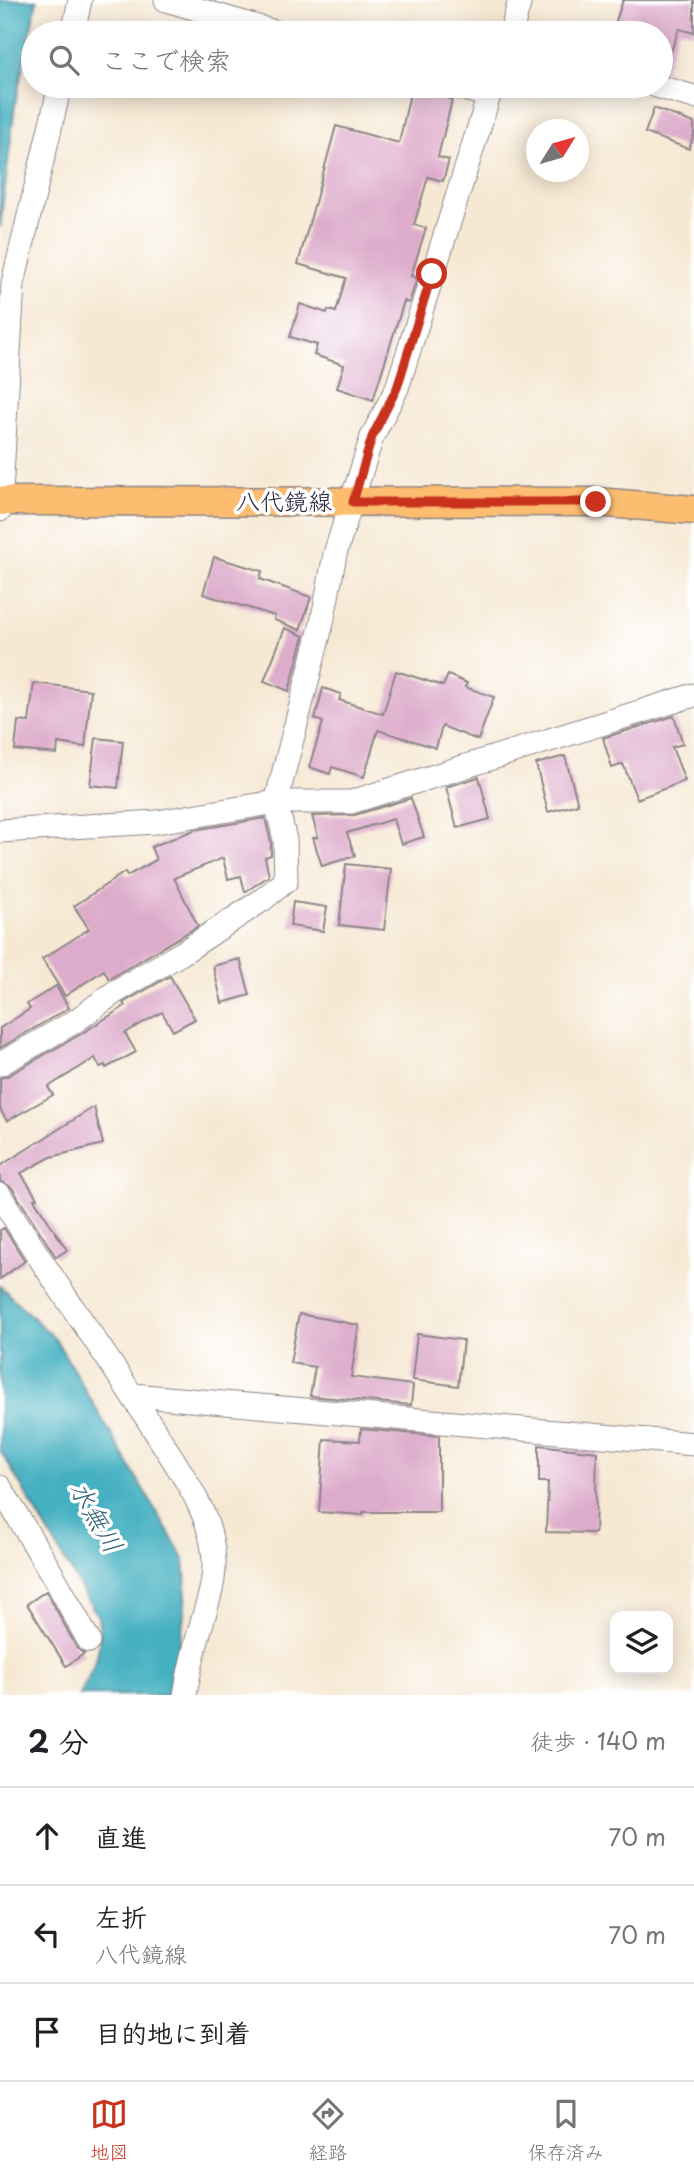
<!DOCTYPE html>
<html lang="ja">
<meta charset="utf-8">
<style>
:root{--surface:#fff;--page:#f6f6f6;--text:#202124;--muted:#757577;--line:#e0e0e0;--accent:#c8321e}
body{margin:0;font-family:"Playpen Sans","Klee One",sans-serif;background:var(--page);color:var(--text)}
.controls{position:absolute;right:21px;bottom:21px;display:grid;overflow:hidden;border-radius:14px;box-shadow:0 4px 18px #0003}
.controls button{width:63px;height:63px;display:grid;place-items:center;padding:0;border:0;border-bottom:2px solid var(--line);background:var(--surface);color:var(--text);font:35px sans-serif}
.compass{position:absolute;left:526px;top:119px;width:63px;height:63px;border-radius:50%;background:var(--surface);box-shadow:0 4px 18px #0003;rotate:53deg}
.stop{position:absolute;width:21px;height:21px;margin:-16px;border:5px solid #c8321e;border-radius:50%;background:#fff}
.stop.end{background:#c8321e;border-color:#fff;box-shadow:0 2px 7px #0008}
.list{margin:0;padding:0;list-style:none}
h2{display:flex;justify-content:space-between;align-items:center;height:91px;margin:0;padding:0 28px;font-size:30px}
h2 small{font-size:23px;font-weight:400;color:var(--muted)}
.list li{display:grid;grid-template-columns:46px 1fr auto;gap:21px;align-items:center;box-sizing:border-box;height:98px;padding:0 28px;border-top:2px solid var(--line)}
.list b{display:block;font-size:26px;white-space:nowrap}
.list p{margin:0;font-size:23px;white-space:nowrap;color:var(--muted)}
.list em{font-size:23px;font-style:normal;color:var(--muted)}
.icon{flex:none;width:38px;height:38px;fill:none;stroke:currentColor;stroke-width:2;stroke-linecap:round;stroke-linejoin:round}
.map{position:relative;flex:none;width:694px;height:1695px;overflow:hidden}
.search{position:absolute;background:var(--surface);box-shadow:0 4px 18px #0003;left:21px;right:21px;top:21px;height:77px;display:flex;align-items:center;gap:18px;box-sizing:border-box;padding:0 24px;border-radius:38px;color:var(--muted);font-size:26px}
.sheet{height:385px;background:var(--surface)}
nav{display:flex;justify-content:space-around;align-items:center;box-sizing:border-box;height:98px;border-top:2px solid var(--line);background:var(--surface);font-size:19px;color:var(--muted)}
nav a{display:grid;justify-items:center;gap:4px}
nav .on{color:var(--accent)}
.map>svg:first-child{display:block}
</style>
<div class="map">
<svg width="694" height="1695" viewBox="0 0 694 1695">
<rect width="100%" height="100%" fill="#fff"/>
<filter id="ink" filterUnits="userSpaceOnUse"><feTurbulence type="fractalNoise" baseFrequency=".0143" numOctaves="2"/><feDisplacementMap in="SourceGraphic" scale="14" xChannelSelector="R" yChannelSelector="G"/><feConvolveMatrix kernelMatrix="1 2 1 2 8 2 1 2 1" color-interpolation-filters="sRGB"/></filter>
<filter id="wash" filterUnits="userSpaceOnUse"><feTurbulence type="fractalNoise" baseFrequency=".00686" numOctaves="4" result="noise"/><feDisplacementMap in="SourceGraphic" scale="28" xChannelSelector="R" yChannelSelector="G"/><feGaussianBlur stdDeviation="1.57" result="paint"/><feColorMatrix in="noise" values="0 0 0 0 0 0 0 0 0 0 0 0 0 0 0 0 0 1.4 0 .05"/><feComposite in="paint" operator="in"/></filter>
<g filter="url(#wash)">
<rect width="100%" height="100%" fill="#f6e8d3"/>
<g fill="#44b0c1" stroke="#33697e" stroke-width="2">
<path d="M 0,0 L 37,0 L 15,104 L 0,228 Z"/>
<path d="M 0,1286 L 56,1340 L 184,1559 C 190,1609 179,1648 167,1695 L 79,1695 C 94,1667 104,1651 98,1617 L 0,1450 Z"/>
</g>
<g id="blocks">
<g fill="#ddabcb">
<path d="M 623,0 L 694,0 L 694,33 L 679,29 L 663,74 L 661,73 L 661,33 L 612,33 Z"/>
<path d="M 428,87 L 441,90 L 444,96 L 452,100 L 438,157 L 449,160 L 443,181 L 428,177 L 414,225 L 426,228 L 411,276 L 417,278 L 409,303 L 404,301 L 373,400 L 337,388 L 344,365 L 314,355 L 317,345 L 290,337 L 300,304 L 327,313 L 328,310 L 336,312 L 346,278 L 298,264 L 336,126 L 399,143 L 411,89 L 426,94 Z"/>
<path d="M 654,108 L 694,123 L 694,134 L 689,149 L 645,133 Z"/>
<path d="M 214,557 L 262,571 L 260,579 L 311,597 L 300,630 L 274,620 L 275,616 L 203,594 Z"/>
<path d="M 285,628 L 304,636 L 289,691 L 264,681 Z"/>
<path d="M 396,671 L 443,686 L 448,675 L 467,683 L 465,687 L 494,697 L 478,740 L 442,726 L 436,748 L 378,730 L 364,777 L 332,767 L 330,774 L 309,767 L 323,722 L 315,719 L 323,688 L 341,694 L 339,700 L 383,714 Z"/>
<path d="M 34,683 L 91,690 L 85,747 L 58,743 L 57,754 L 15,750 L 18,721 L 29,722 Z"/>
<path d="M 674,716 L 683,744 L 672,747 L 685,781 L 637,799 L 623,764 L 612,768 L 603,738 Z"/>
<path d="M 96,738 L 123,741 L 118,788 L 90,785 Z"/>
<path d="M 565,756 L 578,804 L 548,812 L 536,764 Z"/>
<path d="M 479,777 L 490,819 L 457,828 L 446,787 Z"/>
<path d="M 411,798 L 424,837 L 401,844 L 393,819 L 347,833 L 355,856 L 322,866 L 313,838 L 318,837 L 312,816 L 355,815 Z"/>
<path d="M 265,818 L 271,842 L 271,855 L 265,857 L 269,876 L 245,892 L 241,876 L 228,879 L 223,858 L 174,878 L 198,926 L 109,979 L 104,970 L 65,996 L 42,959 L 89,929 L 74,906 L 125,872 L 127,876 L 156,860 L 151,847 L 194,830 Z"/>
<path d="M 346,864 L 391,869 L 384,930 L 339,925 Z"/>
<path d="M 293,902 L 327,907 L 323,931 L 290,926 Z"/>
<path d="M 240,959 L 250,995 L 222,1003 L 213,966 Z"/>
<path d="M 170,976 L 195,1019 L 173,1031 L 162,1012 L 125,1033 L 136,1052 L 106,1068 L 105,1065 L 100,1067 L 95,1058 L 48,1087 L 53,1095 L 7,1121 L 0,1109 L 0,1078 L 7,1076 L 81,1034 L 125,1006 L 123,1003 Z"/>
<path d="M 56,986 L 69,1008 L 0,1048 L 0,1028 L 30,1009 L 27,1004 Z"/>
<path d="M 94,1107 L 103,1144 L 51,1157 L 21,1173 L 37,1198 L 34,1199 L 67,1250 L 56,1257 L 12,1188 L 0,1181 L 0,1166 Z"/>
<path d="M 4,1228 L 25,1261 L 0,1279 L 0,1230 Z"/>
<path d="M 299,1314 L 359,1325 L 351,1377 L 413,1385 L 411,1405 L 310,1396 L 315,1367 L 290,1363 Z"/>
<path d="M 417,1334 L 463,1340 L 458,1386 L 412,1380 Z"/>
<path d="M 361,1429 L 439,1436 L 439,1512 L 363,1512 L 363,1515 L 319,1512 L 324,1439 L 360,1441 Z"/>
<path d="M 539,1445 L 597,1452 L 595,1533 L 546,1532 L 548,1482 L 539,1482 Z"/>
<path d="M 46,1591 L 77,1648 L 84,1654 L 66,1666 L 27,1604 Z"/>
</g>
</g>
</g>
<g filter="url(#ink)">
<use href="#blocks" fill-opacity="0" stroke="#8c8587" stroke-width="2"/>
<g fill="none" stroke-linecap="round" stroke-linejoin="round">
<g stroke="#8c8587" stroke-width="25">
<g id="minor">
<path d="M 166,0 L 278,33"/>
<path d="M 73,33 L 80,0"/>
<path d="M 511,33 L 520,0"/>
<path d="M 454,86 L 489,96"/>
<path d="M 656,86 L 694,97"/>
<path d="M 0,510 L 13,283 L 60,86"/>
<path d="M 0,831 L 157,822 L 276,802 L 351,802 L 694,695"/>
<path d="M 0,1064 L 74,1022 L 115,992 L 182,953 L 262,900 L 286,881 L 285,840 L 276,802 L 322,623 L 335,554 L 372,437 L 397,388 L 492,86"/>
<path d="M 0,1195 C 48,1276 105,1351 155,1431 C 179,1470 212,1512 214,1560 C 215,1581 208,1602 202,1622 C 195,1647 189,1670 185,1695"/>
<path d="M 133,1395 L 694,1444"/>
<path d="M 0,1487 L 58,1584 L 89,1641"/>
</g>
</g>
<g stroke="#8c8587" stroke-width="31">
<path id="major" d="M 0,501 L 596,502 L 694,510"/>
</g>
<use href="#minor" stroke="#fff" stroke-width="23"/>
<use href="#major" stroke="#fcbd6f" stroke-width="28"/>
</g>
</g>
<g fill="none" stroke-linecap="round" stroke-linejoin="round" filter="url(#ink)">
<path stroke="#c8321e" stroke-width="9" d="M 432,274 L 397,388 L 372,437 L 353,502 L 596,502"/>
</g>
<g text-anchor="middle" stroke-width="7" stroke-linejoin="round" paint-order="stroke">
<g font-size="24" fill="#22223b" stroke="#fff">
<text x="284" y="510">八代鏡線</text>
</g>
<g font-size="26" font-style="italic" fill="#316277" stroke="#fff">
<text transform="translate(96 1517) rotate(60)" y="9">水無川</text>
</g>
</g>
</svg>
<div class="controls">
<button><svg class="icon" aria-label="layers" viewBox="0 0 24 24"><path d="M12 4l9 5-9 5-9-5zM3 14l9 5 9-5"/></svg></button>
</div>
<svg class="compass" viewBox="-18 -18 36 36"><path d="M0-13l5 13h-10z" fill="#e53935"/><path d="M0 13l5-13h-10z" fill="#757577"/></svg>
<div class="stop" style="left:432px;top:274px"></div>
<div class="stop end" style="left:596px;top:502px"></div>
<div class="search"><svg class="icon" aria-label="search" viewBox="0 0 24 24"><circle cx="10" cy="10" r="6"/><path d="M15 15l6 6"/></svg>ここで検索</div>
</div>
<section class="sheet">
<h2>2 分<small>徒歩 · 140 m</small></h2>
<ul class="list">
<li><svg class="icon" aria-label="ahead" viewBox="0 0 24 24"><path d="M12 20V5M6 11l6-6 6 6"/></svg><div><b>直進</b></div><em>70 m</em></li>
<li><svg class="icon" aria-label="left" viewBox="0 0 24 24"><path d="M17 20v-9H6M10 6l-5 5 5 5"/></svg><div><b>左折</b><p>八代鏡線</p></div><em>70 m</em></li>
<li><svg class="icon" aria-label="arrive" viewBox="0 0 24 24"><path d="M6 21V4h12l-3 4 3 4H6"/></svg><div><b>目的地に到着</b></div></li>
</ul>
</section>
<nav>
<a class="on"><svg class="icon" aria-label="map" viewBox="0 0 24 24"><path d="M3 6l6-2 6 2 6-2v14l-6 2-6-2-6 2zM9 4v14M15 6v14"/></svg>地図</a>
<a><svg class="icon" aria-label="directions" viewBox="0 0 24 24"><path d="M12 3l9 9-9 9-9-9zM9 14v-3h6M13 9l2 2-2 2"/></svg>経路</a>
<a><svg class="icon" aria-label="saved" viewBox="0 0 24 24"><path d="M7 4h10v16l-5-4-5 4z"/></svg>保存済み</a>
</nav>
